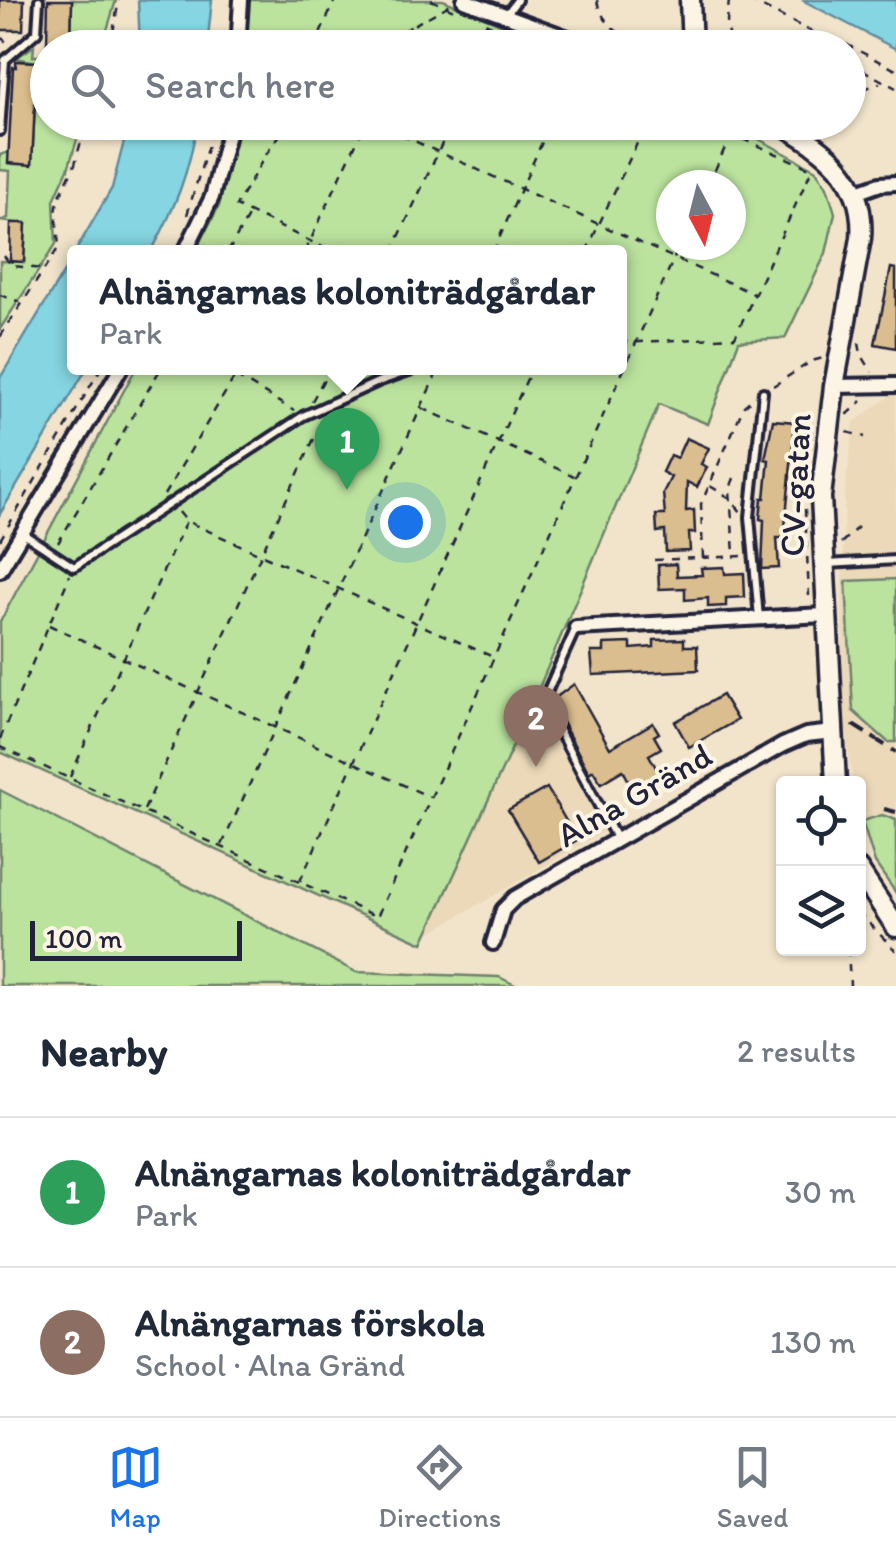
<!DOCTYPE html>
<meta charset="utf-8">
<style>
:root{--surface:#fff;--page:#f2f2f3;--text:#1f2937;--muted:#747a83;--line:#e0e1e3;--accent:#1a73e8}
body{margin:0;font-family:Itim,sans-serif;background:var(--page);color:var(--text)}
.controls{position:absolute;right:30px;bottom:30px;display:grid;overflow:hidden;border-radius:10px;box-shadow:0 2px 8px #0004}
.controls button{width:90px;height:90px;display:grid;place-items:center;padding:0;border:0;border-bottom:2px solid var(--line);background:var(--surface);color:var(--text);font:50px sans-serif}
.compass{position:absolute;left:656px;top:170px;width:90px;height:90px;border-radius:50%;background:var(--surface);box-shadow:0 2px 8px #0004;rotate:173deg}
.scale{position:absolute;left:30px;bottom:25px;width:212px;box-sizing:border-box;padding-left:10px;border:5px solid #22223b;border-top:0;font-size:28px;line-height:35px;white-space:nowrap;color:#22223b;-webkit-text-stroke:8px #fcf5e5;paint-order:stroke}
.you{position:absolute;left:405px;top:522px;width:35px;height:35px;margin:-25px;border:8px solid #fff;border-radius:50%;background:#1a73e8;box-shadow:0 0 0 15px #1a73e833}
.badge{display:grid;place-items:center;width:65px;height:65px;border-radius:50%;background:var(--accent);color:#fff;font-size:32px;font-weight:700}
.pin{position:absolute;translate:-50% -82px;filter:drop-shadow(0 2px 5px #0008)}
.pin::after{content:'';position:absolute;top:52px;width:35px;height:30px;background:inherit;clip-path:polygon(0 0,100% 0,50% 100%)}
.popup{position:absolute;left:67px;top:245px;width:560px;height:130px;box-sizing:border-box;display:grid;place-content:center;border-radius:10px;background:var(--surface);filter:drop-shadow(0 2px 8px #0005);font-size:32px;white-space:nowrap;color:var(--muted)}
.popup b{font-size:38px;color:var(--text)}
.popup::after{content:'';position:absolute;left:50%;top:100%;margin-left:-20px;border:20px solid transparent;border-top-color:var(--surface)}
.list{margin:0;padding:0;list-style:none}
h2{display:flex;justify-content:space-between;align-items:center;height:130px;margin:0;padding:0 40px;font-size:42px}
h2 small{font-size:32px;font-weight:400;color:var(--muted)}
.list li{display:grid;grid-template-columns:65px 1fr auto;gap:30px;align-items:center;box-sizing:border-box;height:150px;padding:0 40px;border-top:2px solid var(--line)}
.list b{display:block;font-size:38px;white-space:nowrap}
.list p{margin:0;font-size:32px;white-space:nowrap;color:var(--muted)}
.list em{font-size:32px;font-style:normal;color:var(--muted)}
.icon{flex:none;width:55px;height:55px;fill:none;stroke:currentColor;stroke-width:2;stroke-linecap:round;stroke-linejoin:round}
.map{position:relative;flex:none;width:896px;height:986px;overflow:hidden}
.search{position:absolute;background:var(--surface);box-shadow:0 2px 8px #0004;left:30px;right:30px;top:30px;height:110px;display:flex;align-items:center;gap:25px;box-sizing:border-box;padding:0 35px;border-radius:55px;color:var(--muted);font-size:38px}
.sheet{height:430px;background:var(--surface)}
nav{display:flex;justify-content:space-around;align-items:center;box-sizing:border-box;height:140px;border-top:2px solid var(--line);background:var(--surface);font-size:28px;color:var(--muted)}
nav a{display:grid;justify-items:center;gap:5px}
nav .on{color:var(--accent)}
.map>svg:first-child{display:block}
</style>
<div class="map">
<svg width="896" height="986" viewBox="0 0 896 986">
<rect width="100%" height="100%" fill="#f2e4cb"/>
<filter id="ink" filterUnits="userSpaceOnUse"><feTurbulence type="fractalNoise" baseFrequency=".01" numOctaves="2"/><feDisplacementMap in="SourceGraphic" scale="20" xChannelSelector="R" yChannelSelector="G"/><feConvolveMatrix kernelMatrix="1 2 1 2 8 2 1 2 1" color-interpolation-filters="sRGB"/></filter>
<g filter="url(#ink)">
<g fill="#ebd9b9">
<path d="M 896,395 L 896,896 L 873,863 L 860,822 L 858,784 L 853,784 L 843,714 L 842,583 L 845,492 L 854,422 L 890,396 Z"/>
<path d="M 533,702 L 605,831 L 428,934 Z"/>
</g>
<g fill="#bbe39e" stroke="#6e826c" stroke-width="2.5" fill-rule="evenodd">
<path d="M 72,0 L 116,0 L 102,47 L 48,48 L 48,122 L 82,123 L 68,169 L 54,200 L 56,244 L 0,329 L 0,261 L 24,262 L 26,224 L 0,221 L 8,218 L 10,171 L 0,170 L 0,155 L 9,152 L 14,164 L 32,164 L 37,62 L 16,58 L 34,46 L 33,56 L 44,56 L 47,43 L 71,43 Z"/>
<path d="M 248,0 L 443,0 L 555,47 L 246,47 Z"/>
<path d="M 239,123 L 729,123 L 816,170 L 827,187 L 835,213 L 826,253 L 785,338 L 739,341 L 708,424 L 659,404 L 533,702 L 423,943 L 0,752 L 0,622 L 136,368 L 620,368 L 620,252 L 195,252 L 219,206 ZM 671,185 L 731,185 L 731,245 L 671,245 Z"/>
<path d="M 896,579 L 896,742 L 888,742 L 853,711 L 846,581 Z"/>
<path d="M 0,790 L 356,972 L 499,977 L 517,986 L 0,986 Z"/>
<path d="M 882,815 L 896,820 L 896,893 L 875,863 L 862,821 Z"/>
</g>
<g fill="#86d5e2" stroke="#5e8d9f" stroke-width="2.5">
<path d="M 138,0 L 212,0 L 207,47 L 140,47 Z"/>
<path d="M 802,0 L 896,0 L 896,49 Z"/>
<path d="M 129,122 L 197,123 C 189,173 175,208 151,252 L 75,252 L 112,188 Z"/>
<path d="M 75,253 L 75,368 L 87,368 L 0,514 L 0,378 Z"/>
</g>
<g fill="#dbbe8f" stroke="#22223b" stroke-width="2.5">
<path d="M 0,0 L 24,0 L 23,30 L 0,30 Z"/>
<path d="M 48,0 L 72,0 L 71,44 L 47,43 Z"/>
<path d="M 16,61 L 37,62 L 32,165 L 8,163 L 13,67 L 16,67 Z"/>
<path d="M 11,223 L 26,223 L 24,262 L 10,261 Z"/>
<path d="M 891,268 L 896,269 L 896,348 L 875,344 Z"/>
<path d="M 773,420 L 795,422 L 784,538 L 777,538 L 779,568 L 762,569 L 764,520 L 760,519 L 762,498 L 765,498 L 769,460 L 765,459 Z"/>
<path d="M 686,438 L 709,448 L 701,464 L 707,467 L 697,487 L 687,482 L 686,511 L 694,510 L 695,533 L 689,533 L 690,551 L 666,552 L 665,531 L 657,532 L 656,515 L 665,515 L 663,493 L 671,477 L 662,472 L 670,455 L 677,458 Z"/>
<path d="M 676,564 L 677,576 L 702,575 L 701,568 L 724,567 L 725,574 L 744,573 L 745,597 L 726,598 L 726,606 L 708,607 L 708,598 L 685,600 L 685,588 L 659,589 L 658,565 Z"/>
<path d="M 684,639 L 684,646 L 697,646 L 698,670 L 593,675 L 591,652 L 604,652 L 604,644 L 631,643 L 631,649 L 654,647 L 654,640 Z"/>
<path d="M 574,684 L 610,748 L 653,723 L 659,733 L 654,736 L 661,748 L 649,755 L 660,775 L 633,789 L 623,770 L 601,783 L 593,770 L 589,773 L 551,701 Z"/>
<path d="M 722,695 L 737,720 L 689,747 L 675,722 Z"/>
<path d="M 547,788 L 577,840 L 539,862 L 508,810 Z"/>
</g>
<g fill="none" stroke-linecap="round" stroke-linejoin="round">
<g stroke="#22223b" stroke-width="14">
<g id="lane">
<path d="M 506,15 L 517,0"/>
<path d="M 0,131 L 5,60 L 37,32 L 39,0"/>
<path d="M 22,533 L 74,567 L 303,416 L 378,382 L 418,368"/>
<path d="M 827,564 L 896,560"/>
<path d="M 759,618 L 750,517 L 763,392"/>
<path d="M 576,628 L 543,701 L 616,838"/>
</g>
</g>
<g stroke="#22223b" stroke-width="20">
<g id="street">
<path d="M 464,0 L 595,48"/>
<path d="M 238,48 L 241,0"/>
<path d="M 855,193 L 880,184 L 896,183"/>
<path d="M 185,252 L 212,197 L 231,122"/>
<path d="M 834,386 L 896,385"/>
<path d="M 0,570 L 121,368"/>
<path d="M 576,628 L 825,615"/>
<path d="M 493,943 L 503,910 L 515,898 L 783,745 L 806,735 L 833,732"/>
</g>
</g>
<g stroke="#22223b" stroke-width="25">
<g id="secondary">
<path d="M 690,0 L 692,48"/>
<path d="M 778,122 C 825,148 866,178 861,238 L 834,386 L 821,497 L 836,784"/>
<path d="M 858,869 L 896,927"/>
</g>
</g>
<g stroke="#22223b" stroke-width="2.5" stroke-dasharray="8 8" stroke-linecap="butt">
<path d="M 431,0 L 454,10"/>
<path d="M 597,0 C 600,23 628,44 651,48"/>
<path d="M 729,0 L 727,22 L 731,48"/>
<path d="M 749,0 L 816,34 L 831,48"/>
<path d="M 485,23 L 538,48"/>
<path d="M 816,34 L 830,36 L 896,70"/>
<path d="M 0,36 L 9,45"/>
<path d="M 732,46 L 742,38 L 747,41 L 747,48"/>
<path d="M 110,48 L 119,0"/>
<path d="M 314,48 L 335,0"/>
<path d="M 372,48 L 446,7 L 450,1"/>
<path d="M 400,48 L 410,26"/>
<path d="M 486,48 L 494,29"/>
<path d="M 654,48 L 673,41"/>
<path d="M 848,62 L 896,88"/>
<path d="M 848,95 L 880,83"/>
<path d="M 289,122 L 265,156 L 236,206 L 333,252"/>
<path d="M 372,122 L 754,294"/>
<path d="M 751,122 L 763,129"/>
<path d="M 708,185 L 730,137"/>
<path d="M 187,215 L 215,122"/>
<path d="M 228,252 L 249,215"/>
<path d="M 305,252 L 366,122"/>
<path d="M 392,252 L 452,122"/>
<path d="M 493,252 L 551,122"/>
<path d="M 586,252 L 647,122"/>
<path d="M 4,256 L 12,266 L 44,269"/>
<path d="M 0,295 L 20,302"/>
<path d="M 0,337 L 59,247 L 56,213 L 58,200 L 75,164 L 86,122"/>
<path d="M 620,343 L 735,337 L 812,169 L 703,122"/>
<path d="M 859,343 L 861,354 L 872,372"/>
<path d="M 222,368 L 294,411"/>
<path d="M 773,386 L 812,361 L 823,358"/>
<path d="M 312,401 L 330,368"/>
<path d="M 422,408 L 574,476"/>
<path d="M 847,415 L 862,401"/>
<path d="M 847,432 L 865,437"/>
<path d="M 807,471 L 812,430"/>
<path d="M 734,478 L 730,489 L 734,555"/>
<path d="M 710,486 L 730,498 L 741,512"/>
<path d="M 164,495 L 240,368"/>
<path d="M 805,509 L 809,596"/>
<path d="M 179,512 L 186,521 L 493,657"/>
<path d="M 0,540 L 101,368"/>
<path d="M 58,543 L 161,368"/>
<path d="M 841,543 L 858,527"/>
<path d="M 703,558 L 701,504 L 744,406 L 750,401"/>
<path d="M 654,560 L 743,556"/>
<path d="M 49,625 L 430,797"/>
<path d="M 0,739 L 70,575"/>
<path d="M 0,747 L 377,917 L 680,245"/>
<path d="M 70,777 L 186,521"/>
<path d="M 144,810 L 324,417"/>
<path d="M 222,845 L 439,368"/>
<path d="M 300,881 L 532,368"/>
<path d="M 858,912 L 896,951"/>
<path d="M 848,948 L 850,986"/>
</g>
<use href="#lane" stroke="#fcf5e5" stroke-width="6"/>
<use href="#street" stroke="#fcf5e5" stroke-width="12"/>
<use href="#secondary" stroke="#fcf5e5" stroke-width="18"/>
<g stroke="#22223b" stroke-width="4" stroke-dasharray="15 8" stroke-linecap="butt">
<path d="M 853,725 L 896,752"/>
<path d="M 884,809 L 896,812"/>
</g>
</g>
</g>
<g text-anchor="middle" stroke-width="8" stroke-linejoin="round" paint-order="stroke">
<g font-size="35" fill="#22223b" stroke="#fcf5e5">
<text transform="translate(795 485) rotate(-87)" y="12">CV-gatan</text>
<text transform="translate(634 795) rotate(-30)" y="12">Alna Gränd</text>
</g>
</g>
</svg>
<div class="controls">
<button><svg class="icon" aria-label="locate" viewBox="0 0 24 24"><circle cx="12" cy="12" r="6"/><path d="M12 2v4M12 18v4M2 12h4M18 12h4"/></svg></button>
<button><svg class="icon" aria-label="layers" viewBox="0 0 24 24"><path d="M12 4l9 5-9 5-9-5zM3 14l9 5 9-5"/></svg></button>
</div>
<svg class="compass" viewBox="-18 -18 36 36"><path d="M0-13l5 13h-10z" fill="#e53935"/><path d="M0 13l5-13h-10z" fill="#747a83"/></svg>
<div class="scale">100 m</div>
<div class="you"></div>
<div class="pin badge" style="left:347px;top:490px;background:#2e9e5b">1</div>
<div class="popup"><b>Alnängarnas koloniträdgårdar</b>Park</div>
<div class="pin badge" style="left:536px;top:767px;background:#8d6e63">2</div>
<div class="search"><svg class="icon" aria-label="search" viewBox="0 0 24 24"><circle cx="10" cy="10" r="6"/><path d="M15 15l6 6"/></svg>Search here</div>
</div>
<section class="sheet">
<h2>Nearby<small>2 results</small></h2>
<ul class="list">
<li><span class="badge" style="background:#2e9e5b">1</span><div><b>Alnängarnas koloniträdgårdar</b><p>Park</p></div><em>30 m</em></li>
<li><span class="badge" style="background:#8d6e63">2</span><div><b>Alnängarnas förskola</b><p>School · Alna Gränd</p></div><em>130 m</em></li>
</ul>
</section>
<nav>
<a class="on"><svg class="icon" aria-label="map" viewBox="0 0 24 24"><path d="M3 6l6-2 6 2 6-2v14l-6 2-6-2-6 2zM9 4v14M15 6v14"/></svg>Map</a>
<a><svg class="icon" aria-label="directions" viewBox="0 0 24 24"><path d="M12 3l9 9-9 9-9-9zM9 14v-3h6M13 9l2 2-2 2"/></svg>Directions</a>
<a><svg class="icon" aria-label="saved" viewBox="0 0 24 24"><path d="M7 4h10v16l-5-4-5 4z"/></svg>Saved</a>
</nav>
